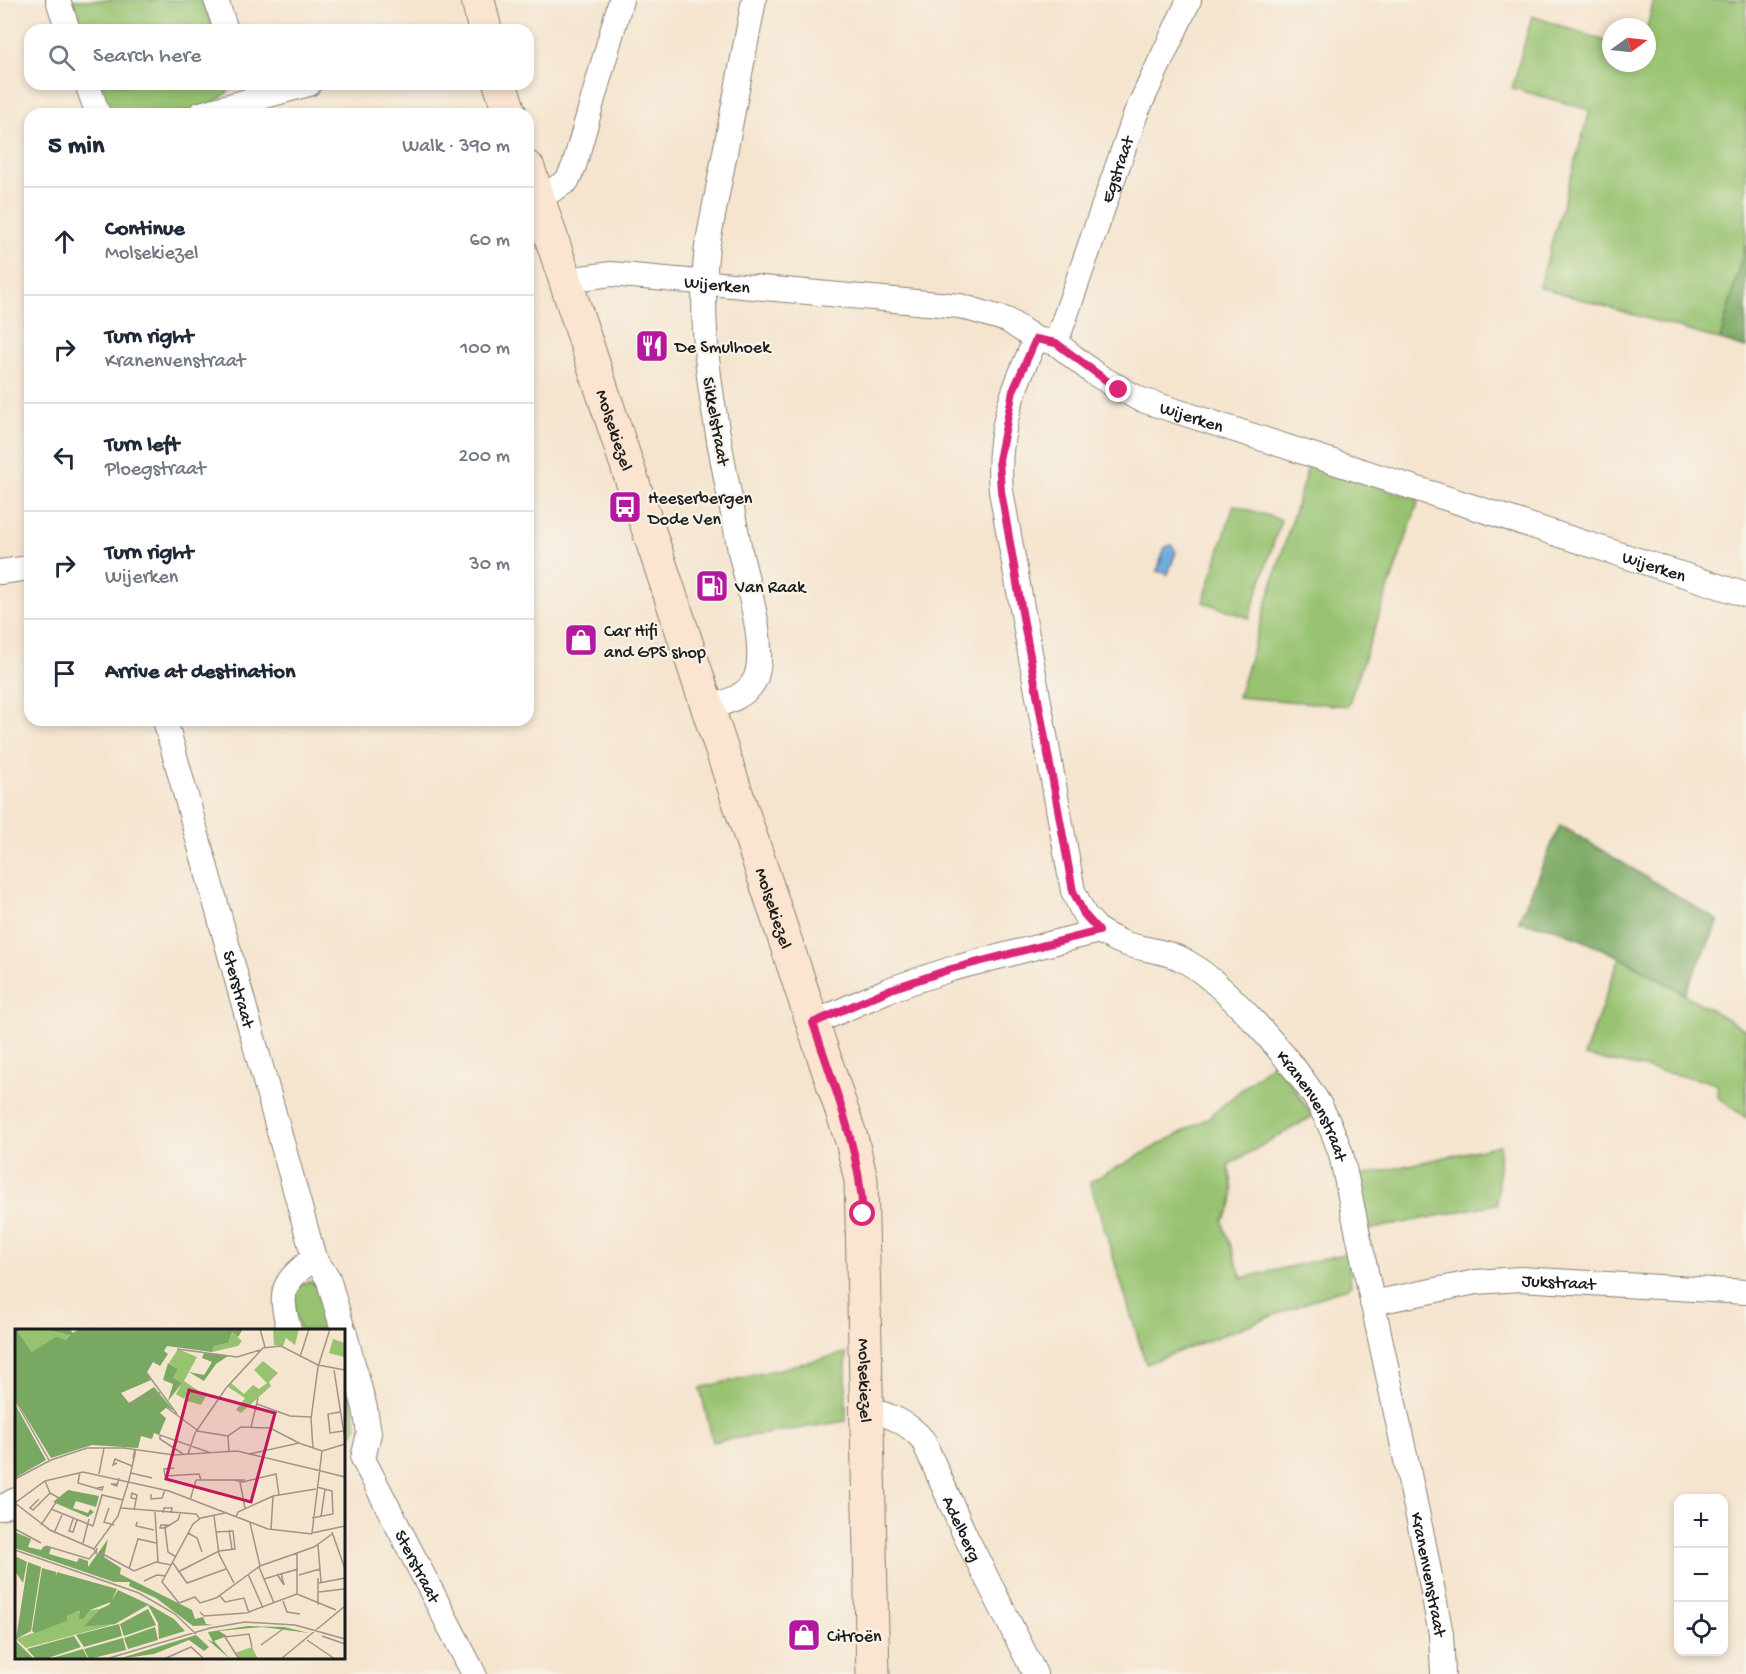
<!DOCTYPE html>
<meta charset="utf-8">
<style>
:root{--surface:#fff;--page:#f6f6f7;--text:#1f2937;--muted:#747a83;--line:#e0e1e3}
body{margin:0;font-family:"Gochi Hand",sans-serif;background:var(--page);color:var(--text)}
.controls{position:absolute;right:18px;bottom:18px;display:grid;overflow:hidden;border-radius:12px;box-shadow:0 3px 9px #0003}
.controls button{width:54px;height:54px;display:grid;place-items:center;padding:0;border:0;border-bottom:2px solid var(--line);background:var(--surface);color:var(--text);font:30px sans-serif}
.compass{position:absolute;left:1602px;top:18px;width:54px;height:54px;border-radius:50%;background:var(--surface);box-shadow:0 3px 9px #0003;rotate:75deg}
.stop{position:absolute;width:18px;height:18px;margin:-14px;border:4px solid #db2777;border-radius:50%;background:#fff}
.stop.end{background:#db2777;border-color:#fff;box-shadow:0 2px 6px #0008}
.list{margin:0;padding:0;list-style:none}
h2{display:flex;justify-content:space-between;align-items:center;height:78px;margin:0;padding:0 24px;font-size:26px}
h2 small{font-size:20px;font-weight:400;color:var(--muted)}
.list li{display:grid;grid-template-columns:39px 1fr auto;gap:18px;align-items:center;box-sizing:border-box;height:108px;padding:0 24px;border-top:2px solid var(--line)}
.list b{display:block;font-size:22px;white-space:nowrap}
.list p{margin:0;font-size:20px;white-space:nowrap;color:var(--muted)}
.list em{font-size:20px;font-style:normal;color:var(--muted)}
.icon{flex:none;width:33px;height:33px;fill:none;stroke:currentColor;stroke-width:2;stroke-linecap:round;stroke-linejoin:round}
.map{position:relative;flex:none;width:1746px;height:1674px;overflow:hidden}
.search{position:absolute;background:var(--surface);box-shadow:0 3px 9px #0003;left:24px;top:24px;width:510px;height:66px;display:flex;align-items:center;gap:15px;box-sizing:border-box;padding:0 21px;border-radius:18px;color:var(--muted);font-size:22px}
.panel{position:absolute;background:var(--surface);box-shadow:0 3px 9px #0003;left:24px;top:108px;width:510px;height:618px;border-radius:18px}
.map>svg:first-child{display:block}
</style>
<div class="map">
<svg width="1746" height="1674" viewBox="0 0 1746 1674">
<rect width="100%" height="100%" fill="#f7f3e8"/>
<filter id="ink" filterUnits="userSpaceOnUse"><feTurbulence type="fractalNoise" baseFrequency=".0167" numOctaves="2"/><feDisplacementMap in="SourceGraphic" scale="12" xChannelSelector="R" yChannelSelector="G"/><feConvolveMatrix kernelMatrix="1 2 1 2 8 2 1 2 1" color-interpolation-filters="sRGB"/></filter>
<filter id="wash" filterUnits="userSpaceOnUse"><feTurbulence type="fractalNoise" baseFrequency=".008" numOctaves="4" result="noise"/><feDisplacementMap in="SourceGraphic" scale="24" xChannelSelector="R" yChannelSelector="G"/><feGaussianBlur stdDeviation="1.35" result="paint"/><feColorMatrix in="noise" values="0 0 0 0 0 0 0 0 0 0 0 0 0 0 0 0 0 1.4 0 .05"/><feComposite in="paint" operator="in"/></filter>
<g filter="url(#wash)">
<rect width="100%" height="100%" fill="#f5e4ce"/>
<g fill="#97c26f" stroke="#5a6f46" stroke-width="1.5">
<path d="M 69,0 L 204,0 L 214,30 L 79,30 Z"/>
<path d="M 1654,0 L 1746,0 L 1746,242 L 1720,340 L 1539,287 L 1590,110 L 1512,88 L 1532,16 L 1611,43 L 1611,63 L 1647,63 L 1647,27 Z"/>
<path d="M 97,84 L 230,84 L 230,89 C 203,122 146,114 108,114 Z"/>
<path d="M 1309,464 L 1419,500 L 1348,706 L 1238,697 Z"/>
<path d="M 1234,505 L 1281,520 L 1249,618 L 1203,602 Z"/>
<path d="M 1620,957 L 1746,1030 L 1746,1118 L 1718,1097 L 1717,1083 L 1584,1056 Z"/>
<path d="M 1275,1061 L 1313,1116 L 1228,1165 C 1233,1186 1238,1204 1222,1221 L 1242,1278 L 1348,1253 L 1351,1286 L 1146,1364 L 1090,1182 L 1208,1118 Z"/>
<path d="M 1500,1145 L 1497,1204 L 1367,1230 L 1355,1177 Z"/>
<path d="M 311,1282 L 319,1287 L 333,1330 L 300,1330 L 290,1295 L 302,1283 Z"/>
<path d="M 846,1353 L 846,1421 L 713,1442 L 700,1388 Z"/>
<path d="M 344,1367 L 357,1426 L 352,1434 L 344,1438 Z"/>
</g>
<g fill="#79a862" stroke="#4a623f" stroke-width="1.5">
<path d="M 1746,242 L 1746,348 L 1720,340 Z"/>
<path d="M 1560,825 L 1719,921 L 1685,993 L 1620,957 L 1555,928 L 1518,922 Z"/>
</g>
<path fill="#69a8dc" stroke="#42627c" stroke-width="1.5" d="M 1172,545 L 1176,552 L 1168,574 L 1157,571 L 1165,547 Z"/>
</g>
<g filter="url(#ink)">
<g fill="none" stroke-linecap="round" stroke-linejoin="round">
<g stroke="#888075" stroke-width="26">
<g id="minor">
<path d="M 58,0 L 68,30"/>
<path d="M 216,0 L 226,30"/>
<path d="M 87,84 L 98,114"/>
<path d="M 200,114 L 309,84"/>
<path d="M 538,199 L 567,181 L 574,166 L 621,0"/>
<path id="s1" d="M 566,280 L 611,274 L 960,306 L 1007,320 L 1036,339 L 1056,343 L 1095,374 L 1139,399 L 1746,595"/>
<path d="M 1036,339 C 1012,390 996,434 1001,491 L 1073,891 L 1084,914 L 1099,931"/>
<path id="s2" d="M 1056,343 L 1136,113 L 1189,0"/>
<path d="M 0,572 L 30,568"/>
<path d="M 708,708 C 725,703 749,696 756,677 C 767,645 747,584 740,551 C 722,452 695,349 707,247 L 754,0"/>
<path id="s3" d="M 165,720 L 314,1258"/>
<path id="s4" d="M 813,1023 L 891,989 L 951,969 L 1099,931 C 1107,935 1115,940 1124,943 C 1142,950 1163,950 1181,959 C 1220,977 1297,1066 1319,1104 C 1328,1120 1335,1136 1341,1154 L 1424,1545 L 1441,1634 L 1443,1674"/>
<path id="s5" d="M 1372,1303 L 1476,1282 L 1520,1279 L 1746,1292"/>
<path d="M 289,1330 C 279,1291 281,1283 314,1258 L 328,1278 L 343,1330"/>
<path id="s6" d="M 344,1331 L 365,1408 L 369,1433 L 363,1459 L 474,1674"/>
<path id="s7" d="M 867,1409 C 889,1415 908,1422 923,1440 L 965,1535 L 1035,1674"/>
<path d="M 0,1508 L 16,1500"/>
</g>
</g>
<g stroke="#888075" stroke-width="35">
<g id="secondary">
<path d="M 478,0 L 485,30"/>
<path d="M 500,84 L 510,114"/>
<path id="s8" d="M 528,168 L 852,1141 L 861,1180 L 873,1674"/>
</g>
</g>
<use href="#minor" stroke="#fff" stroke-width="24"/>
<use href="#secondary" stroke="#fce5d0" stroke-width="33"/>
</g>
</g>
<g fill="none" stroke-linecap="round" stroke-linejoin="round" filter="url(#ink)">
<path stroke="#db2777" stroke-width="8" d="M 863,1214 C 859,1147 834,1086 813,1023 L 891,989 L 951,969 L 1099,931 L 1084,914 L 1073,891 L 1022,612 L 1001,491 L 999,460 L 1013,391 L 1036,339 L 1056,343 L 1119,390"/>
</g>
<defs>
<g id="restaurant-square" transform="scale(1.725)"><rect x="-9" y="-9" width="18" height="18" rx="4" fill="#b5179e" stroke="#f7f3e8"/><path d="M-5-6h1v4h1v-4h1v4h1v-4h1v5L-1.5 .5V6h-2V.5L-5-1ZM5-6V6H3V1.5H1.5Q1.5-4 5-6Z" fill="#fff"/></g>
<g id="bus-square" transform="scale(1.725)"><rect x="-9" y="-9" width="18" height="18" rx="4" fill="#b5179e" stroke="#f7f3e8"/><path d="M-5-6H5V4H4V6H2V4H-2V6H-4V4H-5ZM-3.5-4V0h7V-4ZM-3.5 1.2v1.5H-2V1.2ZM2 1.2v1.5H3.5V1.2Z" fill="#fff"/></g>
<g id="fuel-square" transform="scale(1.725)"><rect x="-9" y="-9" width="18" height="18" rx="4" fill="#b5179e" stroke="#f7f3e8"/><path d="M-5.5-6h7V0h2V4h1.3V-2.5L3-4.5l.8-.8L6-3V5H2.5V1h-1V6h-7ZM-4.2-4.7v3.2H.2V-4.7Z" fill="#fff"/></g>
<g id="shop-square" transform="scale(1.725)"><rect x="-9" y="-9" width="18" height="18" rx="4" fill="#b5179e" stroke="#f7f3e8"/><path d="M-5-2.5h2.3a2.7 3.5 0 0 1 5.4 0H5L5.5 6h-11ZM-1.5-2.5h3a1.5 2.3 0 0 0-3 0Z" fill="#fff"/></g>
</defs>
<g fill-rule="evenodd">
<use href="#restaurant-square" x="652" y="346"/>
<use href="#bus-square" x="625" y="507"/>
<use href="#fuel-square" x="712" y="586"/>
<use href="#shop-square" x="581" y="640"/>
<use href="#shop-square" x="804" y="1635"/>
</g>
<g text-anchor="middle" stroke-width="4.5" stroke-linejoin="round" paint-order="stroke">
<g font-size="18" fill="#1c1c1c" stroke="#f7f3e8">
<text dy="6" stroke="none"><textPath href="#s2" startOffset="184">Egstraat</textPath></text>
<text dy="6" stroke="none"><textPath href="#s1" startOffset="152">Wijerken</textPath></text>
<text dy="6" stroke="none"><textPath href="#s1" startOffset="656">Wijerken</textPath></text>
<text transform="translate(717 421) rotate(80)" y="6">Sikkelstraat</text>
<text dy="6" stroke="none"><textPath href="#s8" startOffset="276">Molsekiezel</textPath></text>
<text dy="6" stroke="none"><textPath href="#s1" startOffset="1142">Wijerken</textPath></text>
<text dy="6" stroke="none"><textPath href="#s8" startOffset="780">Molsekiezel</textPath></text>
<text dy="6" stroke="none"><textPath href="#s3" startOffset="279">Sterstraat</textPath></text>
<text dy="6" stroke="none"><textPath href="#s4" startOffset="588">Kranenvenstraat</textPath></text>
<text dy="6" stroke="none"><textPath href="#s5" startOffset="189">Jukstraat</textPath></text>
<text dy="6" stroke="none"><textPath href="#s8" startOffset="1266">Molsekiezel</textPath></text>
<text dy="6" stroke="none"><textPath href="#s7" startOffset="162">Adelberg</textPath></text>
<text dy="6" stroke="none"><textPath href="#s6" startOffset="252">Sterstraat</textPath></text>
<text dy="6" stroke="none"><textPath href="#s4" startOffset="1074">Kranenvenstraat</textPath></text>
</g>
<g font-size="18" fill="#1c1c1c" stroke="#f7f3e8" text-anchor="start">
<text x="675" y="352">De Smulhoek</text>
<text x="648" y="503">Heeserbergen<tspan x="648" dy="21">Dode Ven</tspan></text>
<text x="735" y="592">Van Raak</text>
<text x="604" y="636">Car Hifi<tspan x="604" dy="21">and GPS shop</tspan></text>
<text x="827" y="1641">Citroën</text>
</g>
</g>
<g transform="translate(15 1329)">
<rect width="330" height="330" fill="#f5e4ce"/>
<path d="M 8,0 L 47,1 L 55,5 L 50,11 L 17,23 L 3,3 ZM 258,0 L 284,0 L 280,16 L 271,9 L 268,17 L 259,16 ZM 217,3 L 227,12 L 223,17 L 197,23 L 199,17 L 213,14 ZM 318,10 L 330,14 L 329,28 L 314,24 ZM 163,20 L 182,28 L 169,52 L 191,67 L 186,76 L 172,72 L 175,67 L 172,65 L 169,70 L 161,65 L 167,54 L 158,49 L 163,40 L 154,34 ZM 248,32 L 263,44 L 254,53 L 256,57 L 226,84 L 221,81 L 230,69 L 213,58 L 216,54 L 229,65 L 238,56 L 244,60 L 252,54 L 239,41 ZM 85,280 L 68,298 L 100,295 L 11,319 L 1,310 L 52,292 L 52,287 L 61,283 ZM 237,318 L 243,330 L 224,330 L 220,324 Z" fill="#97c26f"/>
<path d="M 0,0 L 8,0 L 3,3 L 17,23 L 41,8 L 50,11 L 55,6 L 32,0 L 54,0 L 58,4 L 64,0 L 228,0 L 223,8 L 217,3 L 213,14 L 199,17 L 197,23 L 152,17 L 149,22 L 153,25 L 145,37 L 138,33 L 132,43 L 136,51 L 106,64 L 114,74 L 139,58 L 159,82 L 152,78 L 145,84 L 151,89 L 144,106 L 139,104 L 137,110 L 126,107 L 123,119 L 77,116 L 36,129 L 0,70 ZM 189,24 L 213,27 L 201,35 L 189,52 L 174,43 L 189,46 L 197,33 L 187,29 ZM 153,34 L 163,40 L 158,49 L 167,54 L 153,72 L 158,55 L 148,51 ZM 0,75 L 31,131 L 0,149 ZM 53,161 L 84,167 L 81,178 L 61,172 L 58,179 L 73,184 L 75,180 L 79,183 L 73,188 L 38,173 ZM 0,203 L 16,210 L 13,218 L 26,221 L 29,217 L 36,219 L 34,225 L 62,233 L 64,229 L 73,232 L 73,238 L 93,210 L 89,228 L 106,239 L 105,245 L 177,281 L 180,290 L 188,288 L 191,295 L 198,296 L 178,297 L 141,269 L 114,257 L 115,253 L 99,253 L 0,219 ZM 0,227 L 12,233 L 8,254 L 0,242 ZM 13,233 L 26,238 L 16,302 L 1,310 ZM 27,239 L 41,243 L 41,247 L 42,243 L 102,260 L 96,273 L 75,281 L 68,290 L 64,290 L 65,282 L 61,283 L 52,287 L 52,292 L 20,304 L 17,302 ZM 103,261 L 133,275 L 159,290 L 170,302 L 144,310 L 143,294 L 133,276 L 100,295 L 68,298 L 85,280 L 94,276 ZM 133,280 L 141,296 L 109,307 L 105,295 ZM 104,295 L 107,307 L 69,318 L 61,306 ZM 233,297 L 269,298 L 294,304 L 247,298 L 204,302 L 212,307 L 199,312 L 215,330 L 192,310 L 198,313 L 193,303 ZM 140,298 L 143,311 L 113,320 L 109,309 ZM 181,306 L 194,318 L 189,322 L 174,311 L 139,325 L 103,330 ZM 59,307 L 66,318 L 30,330 L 21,330 L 12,320 ZM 108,309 L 111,321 L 74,330 L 69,320 ZM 0,311 L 19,330 L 0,330 ZM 68,320 L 73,330 L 34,330 Z" fill="#79a862"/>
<path fill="none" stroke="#9e9487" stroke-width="1.5" d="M 245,0 L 250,18M 162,20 L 222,28 L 245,21M 285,28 L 294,0M 319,41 L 330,111M 131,43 L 162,85M 0,71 L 34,131M 114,74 L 138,69 L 145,63M 242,75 L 275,87 L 296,88M 151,78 L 182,101M 325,83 L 313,85 L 315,104 L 328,102M 236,98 L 243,69M 182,102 L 213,107M 330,115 L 307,122 L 297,204 L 330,197M 109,119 L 159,126 L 222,122 L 306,142M 298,119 L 296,90 L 303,38 L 315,0M 214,123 L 213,107 L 226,98 L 255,99 L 284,114M 168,125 L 145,110 L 145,106 L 196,124M 173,125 L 180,104 L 211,59 L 248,19 L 266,17 L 303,36 L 330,41M 234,125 L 284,114 L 307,122M 102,134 L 98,136 L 100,130 L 117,137M 159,139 L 149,140 L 150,147 L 184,145 L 186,151M 306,142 L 330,148M 65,143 L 63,154 L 87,161 L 88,158 L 82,159M 116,144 L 137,149M 84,145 L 89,119M 0,150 L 36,131 L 72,119 L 111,119M 181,151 L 219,151M 230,151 L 219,151 L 228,153 L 261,145 L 264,166M 225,153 L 230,179M 102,155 L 96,155 L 102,157 L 104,149M 136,165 L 136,170 L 147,169 L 150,161M 24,170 L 15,179 L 18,181 L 35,164 L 30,152M 175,171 L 181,151M 94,179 L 89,193 L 99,196M 106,179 L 181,185 L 185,190M 36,180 L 78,197 L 87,166 L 108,171M 119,181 L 122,166 L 117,164 L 116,169 L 121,170M 140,183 L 143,233M 148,184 L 149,179 L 157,179 L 156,184M 210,184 L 186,189 L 178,195 L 147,253 L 164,274 L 180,268 L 185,274 L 201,269 L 245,237 L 299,218 L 317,205M 199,187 L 204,225 L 219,254M 221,188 L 223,183 L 258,167 L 301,160M 306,188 L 310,160M 297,189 L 318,185 L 317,162 L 302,158M 58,190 L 54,202 L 58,203 L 62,191M 235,194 L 245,237M 26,196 L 44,169 L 35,164M 150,196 L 150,199 L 145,199 L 146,196 L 156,196M 121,197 L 122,193 L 122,194 L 121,197 L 139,201M 0,200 L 26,214M 214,201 L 217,220M 256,201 L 258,167M 317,203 L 330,240M 39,204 L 47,186M 173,204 L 182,209 L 187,223M 68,214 L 74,190M 303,216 L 306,253M 31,217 L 74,230 L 80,223M 82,219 L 81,224 L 79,220 L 103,187 L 114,151 L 120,125 L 120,120 L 118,130M 79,220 L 35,201 L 0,174 L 30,152 L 68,143 L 154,162 L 253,200 L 297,205M 0,221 L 124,264 L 160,285 L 181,305M 84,223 L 119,242 L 141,233 L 156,236M 161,228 L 153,223 L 150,199 L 163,191 L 165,185M 158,234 L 172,254 L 211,240M 244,238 L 259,274M 114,240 L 123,210 L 141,214M 163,243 L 204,222 L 220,220 L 218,202 L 201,203M 233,245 L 248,279M 262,245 L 269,256 L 266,244M 284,246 L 305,240M 249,250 L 283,240M 129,252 L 142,246 L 151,247M 304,254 L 330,249M 304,263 L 329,260M 282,265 L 321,281M 282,265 L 282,224M 205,267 L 210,273 L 229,269 L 234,284M 268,272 L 272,283 L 285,285M 303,276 L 303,249M 185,283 L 189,287 L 231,284 L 282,265M 307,307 L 330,315M 292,311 L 320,330M 246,316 L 268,300M 91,330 L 195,299 L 230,293 L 280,296 L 330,310M 149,330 L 176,318 L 188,329M 224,330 L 210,308 L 234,305 L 237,318M 266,330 L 330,277"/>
<path fill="#c2185b" fill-opacity="0.15" stroke="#c2185b" stroke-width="3" d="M 174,61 L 260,84 L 236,173 L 151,150 Z"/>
<rect width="330" height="330" fill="none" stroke="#1c1c1c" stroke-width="3"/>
</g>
</svg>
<div class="controls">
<button>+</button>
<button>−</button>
<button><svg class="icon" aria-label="locate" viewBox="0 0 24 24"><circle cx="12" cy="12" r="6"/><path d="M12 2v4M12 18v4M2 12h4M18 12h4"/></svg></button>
</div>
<svg class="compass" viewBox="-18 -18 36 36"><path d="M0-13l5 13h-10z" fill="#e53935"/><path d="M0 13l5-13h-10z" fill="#747a83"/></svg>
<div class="stop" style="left:863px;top:1214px"></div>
<div class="stop end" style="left:1119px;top:390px"></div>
<div class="search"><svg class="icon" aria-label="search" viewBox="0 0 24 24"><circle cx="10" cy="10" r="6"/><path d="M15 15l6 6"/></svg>Search here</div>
<section class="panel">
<h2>5 min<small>Walk · 390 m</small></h2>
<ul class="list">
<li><svg class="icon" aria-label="ahead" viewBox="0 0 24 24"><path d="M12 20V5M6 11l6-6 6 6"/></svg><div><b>Continue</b><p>Molsekiezel</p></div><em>60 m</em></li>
<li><svg class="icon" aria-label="right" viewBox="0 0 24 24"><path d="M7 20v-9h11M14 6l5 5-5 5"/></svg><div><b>Turn right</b><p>Kranenvenstraat</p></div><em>100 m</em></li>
<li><svg class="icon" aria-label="left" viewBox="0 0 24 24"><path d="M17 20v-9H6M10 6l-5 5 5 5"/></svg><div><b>Turn left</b><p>Ploegstraat</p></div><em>200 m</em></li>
<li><svg class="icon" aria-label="right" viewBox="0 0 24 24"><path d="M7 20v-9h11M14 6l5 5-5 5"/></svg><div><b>Turn right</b><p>Wijerken</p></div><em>30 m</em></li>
<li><svg class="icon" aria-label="arrive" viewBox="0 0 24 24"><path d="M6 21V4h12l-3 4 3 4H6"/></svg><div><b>Arrive at destination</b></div></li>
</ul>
</section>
</div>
